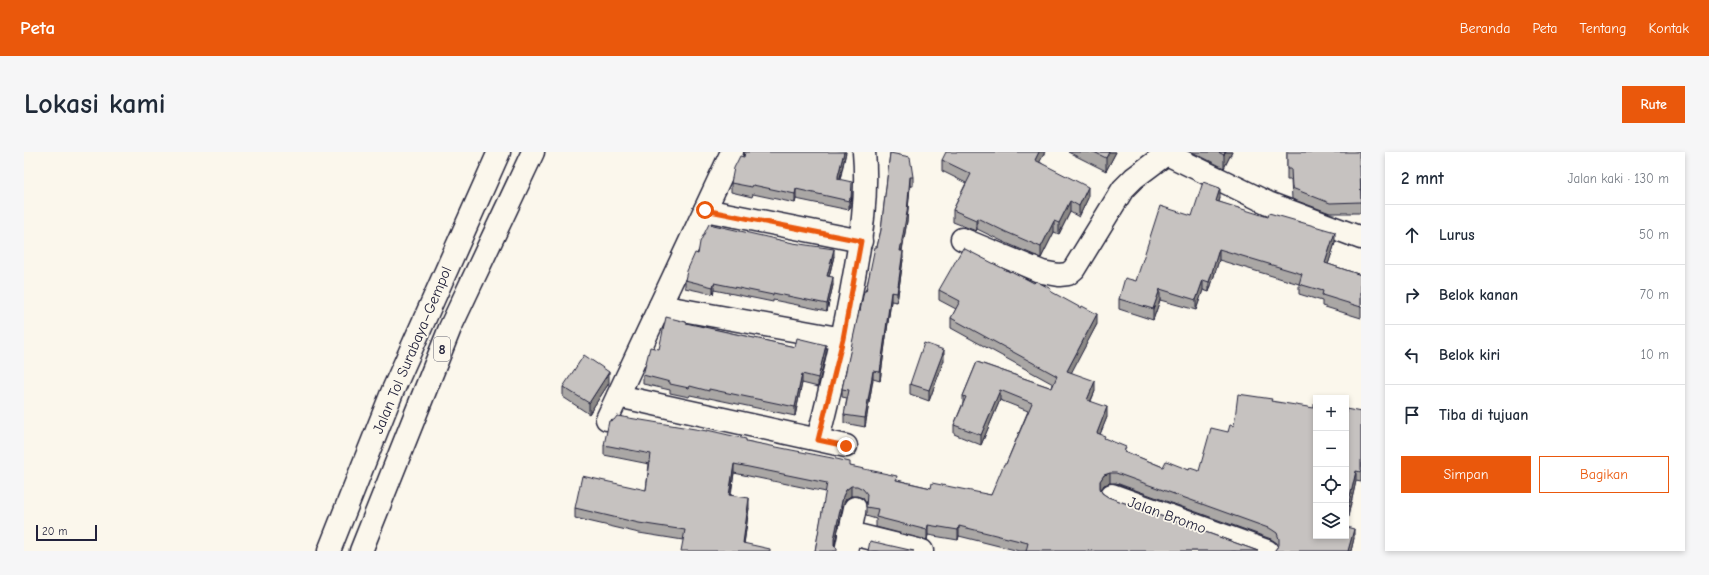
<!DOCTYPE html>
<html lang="id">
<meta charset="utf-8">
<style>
:root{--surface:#fff;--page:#f6f6f7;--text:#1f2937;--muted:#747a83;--line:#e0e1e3;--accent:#ea580c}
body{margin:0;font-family:"Comic Neue",sans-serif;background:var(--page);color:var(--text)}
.controls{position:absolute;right:12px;bottom:12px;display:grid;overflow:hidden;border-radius:0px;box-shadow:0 2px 6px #0003}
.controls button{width:36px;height:36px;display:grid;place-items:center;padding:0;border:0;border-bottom:1px solid var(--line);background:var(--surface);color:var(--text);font:20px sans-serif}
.scale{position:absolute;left:12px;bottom:10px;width:61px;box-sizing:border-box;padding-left:4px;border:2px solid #22223b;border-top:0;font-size:11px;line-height:14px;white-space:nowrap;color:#22223b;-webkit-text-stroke:3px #fbf7ec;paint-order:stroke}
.stop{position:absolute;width:12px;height:12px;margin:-9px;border:3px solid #ea580c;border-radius:50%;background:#fff}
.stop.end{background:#ea580c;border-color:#fff;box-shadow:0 1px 4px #0008}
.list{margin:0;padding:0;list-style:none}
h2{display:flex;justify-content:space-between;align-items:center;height:52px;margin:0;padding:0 16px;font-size:17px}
h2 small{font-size:13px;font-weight:400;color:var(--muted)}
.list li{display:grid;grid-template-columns:26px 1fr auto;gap:12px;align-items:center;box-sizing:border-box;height:60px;padding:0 16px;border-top:1px solid var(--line)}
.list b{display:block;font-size:15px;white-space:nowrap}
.list em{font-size:13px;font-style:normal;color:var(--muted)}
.actions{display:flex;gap:8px;padding:12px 16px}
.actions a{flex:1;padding:9px 0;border:1px solid var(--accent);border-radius:0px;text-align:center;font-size:14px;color:var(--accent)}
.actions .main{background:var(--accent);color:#fff}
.icon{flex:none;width:22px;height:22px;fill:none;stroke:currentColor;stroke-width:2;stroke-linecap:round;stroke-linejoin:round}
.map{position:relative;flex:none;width:1337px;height:399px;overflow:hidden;border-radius:0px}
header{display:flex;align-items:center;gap:24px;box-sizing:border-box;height:56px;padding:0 20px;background:var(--accent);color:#fff}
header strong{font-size:19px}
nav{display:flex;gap:22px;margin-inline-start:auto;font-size:14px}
.intro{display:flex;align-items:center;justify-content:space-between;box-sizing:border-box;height:96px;padding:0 24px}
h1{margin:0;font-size:28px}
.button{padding:10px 18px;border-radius:0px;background:var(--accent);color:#fff;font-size:14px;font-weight:700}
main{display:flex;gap:24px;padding:0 24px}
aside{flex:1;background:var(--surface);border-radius:0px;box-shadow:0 2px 6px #0003}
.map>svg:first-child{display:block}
</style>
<header>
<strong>Peta</strong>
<nav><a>Beranda</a><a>Peta</a><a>Tentang</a><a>Kontak</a></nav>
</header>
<div class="intro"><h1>Lokasi kami</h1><a class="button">Rute</a></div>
<main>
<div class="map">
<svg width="1337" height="399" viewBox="0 0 1337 399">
<rect width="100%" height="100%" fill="#fbf7ec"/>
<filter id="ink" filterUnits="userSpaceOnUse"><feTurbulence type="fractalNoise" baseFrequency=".025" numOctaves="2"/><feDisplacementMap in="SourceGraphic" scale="8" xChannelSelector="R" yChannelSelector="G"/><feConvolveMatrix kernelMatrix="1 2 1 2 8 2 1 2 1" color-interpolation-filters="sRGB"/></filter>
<g filter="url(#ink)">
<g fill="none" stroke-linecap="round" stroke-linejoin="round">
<g stroke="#22223b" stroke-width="25">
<g id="street">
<path d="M 1139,0 L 1244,51 L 1337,86"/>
<path d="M 681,58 L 837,89"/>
<path d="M 938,87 L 1018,120 L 1035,123 L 1044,122 L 1050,117 L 1099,37 L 1110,26 L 1142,2"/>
<path d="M 636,154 L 819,187"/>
<path d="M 594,244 L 822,294"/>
<path d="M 583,267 L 708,0"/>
<path d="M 794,287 C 807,235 820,183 829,130 C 837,87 844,44 840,0"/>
<path d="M 1088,343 L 1243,399"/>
<path d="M 825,381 L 898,399"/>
<path d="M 822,399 L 831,356"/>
</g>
</g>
<g stroke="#22223b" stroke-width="25">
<g id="highway">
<path d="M 305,399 L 369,238 L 475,0"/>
<path d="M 337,399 L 426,176 L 509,0"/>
</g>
</g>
<use href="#street" stroke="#fbf7ec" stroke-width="22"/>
<use href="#highway" stroke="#fbf7ec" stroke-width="22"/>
</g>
<g fill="#aaa7a5" stroke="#22223b">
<path d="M 822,0 L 816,28 L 828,39 L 827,55 L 826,55 L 825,58 L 772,47 L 771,51 L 729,42 L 728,45 L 707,40 L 707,31 L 720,5 Z"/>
<path d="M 1044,0 L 1092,0 L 1082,19 Z"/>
<path d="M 1168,0 L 1208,0 L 1200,16 Z"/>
<path d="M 1263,0 L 1335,14 L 1337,28 L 1337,61 L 1306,61 L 1268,47 L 1267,28 L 1263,28 Z"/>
<path d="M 866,1 L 889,25 L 889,34 L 886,34 L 883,69 L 878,99 L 879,108 L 873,150 L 867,149 L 856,229 L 849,227 L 841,275 L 820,271 L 820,263 L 823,246 L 818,245 L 818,237 L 836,159 L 853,95 L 857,78 Z"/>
<path d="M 918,8 L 1016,10 L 1064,46 L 1055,65 L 1046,60 L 1035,82 L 1030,80 L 1017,106 L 982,91 L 953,77 L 952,79 L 929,70 L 929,58 L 942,31 L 918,19 Z"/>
<path d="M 1196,46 L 1195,50 L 1311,91 L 1304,112 L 1337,123 L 1337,166 L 1298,154 L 1298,149 L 1275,142 L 1275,132 L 1195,108 L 1185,140 L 1179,138 L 1172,158 L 1136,148 L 1129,168 L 1095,157 L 1095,147 L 1112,129 L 1168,64 Z"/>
<path d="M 674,102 L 810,104 L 805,125 L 809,133 L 803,159 L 749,148 L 749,150 L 690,138 L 689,142 L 661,136 L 661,128 Z"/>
<path d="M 986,120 L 1027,140 L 1073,172 L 1047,220 L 1071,239 L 1067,249 L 1083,265 L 1076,282 L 1081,287 L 1102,300 L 1139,315 L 1175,319 L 1204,280 L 1210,274 L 1248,249 L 1292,384 L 1330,386 L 1327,399 L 1250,399 L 1251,398 L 1254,394 L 1253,391 L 1247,387 L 1092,331 L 1086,331 L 1080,333 L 1077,338 L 1078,341 L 1084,345 L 1234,399 L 995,399 L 935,384 L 934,388 L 904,383 L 903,388 L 852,375 L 852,367 L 842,364 L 842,351 L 839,346 L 833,344 L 827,344 L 822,347 L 819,353 L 810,393 L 791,399 L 802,340 L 710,321 L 707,343 L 725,356 L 720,392 L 746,399 L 659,388 L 615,381 L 551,366 L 551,356 L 622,338 L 625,312 L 580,303 L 580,293 L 722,289 L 826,314 L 873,328 L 907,336 L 967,343 L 982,312 L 1004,259 L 976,248 L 957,293 L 930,282 L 930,273 L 939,251 L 939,244 L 953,210 L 1028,236 L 1029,232 L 927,176 L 927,166 L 932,157 L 915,148 L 915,138 Z"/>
<path d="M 662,171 L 802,202 L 794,235 L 778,231 L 771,264 L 685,246 L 685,247 L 666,243 L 665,245 L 646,241 L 646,238 L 619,232 L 619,223 L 635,197 Z"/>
<path d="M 920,208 L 905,249 L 886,242 L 886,232 Z"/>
<path d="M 585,231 L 565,262 L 539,245 L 539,235 Z"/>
<path d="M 1337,260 L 1337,330 L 1332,329 L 1322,373 Z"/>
</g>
<g fill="#8b8886" stroke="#22223b">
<path d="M 820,0 L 822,0 L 814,34 L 814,24 Z"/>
<path d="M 1015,0 L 1021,0 L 1011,19 L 1011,8 Z"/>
<path d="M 1085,0 L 1092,0 L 1082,19 L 1082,6 Z"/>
<path d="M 1201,0 L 1208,0 L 1200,16 L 1200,3 Z"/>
<path d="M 886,25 L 886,34 L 883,69 L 876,108 L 876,99 Z"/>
<path d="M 1064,35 L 1064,46 L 1055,65 L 1055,54 Z"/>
<path d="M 1196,36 L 1196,46 L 1192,60 L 1192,49 Z"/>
<path d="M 772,37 L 772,47 L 771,51 L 771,42 Z"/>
<path d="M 826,46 L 826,55 L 825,58 L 825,49 Z"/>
<path d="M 1046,49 L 1046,60 L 1035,82 L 1035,71 Z"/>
<path d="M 953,66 L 953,77 L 952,79 L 952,68 Z"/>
<path d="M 1030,69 L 1030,80 L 1017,106 L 1017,95 Z"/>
<path d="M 1311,80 L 1311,91 L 1301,122 L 1301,111 Z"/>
<path d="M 810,97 L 810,104 L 803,132 L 803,124 Z"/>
<path d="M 1195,97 L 1195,108 L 1185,140 L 1185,130 Z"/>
<path d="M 879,99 L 879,108 L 873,150 L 873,141 Z"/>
<path d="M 809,125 L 809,133 L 803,159 L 803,152 Z"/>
<path d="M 1179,128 L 1179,138 L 1172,158 L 1172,148 Z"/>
<path d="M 690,131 L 690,138 L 689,142 L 689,135 Z"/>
<path d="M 1136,137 L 1136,148 L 1129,168 L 1129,157 Z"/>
<path d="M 867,140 L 867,149 L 856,229 L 856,220 Z"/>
<path d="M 1073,162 L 1073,172 L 1043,229 L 1043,219 Z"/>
<path d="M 802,193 L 802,202 L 794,235 L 794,226 Z"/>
<path d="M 920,198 L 920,208 L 905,249 L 905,238 Z"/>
<path d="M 849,219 L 849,227 L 841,275 L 841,266 Z"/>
<path d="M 585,220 L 585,231 L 565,262 L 565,251 Z"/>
<path d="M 778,222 L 778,231 L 771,264 L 771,255 Z"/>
<path d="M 1071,229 L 1071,239 L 1063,257 L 1063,248 Z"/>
<path d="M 976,238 L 976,248 L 957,293 L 957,283 Z"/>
<path d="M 1083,255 L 1083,265 L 1073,290 L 1073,281 Z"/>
<path d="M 710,312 L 710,321 L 705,352 L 705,343 Z"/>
<path d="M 1332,319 L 1332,329 L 1322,373 L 1322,363 Z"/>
<path d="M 1086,321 L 1086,331 L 1080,333 L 1076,339 L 1076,346 L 1076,329 L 1080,323 Z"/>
<path d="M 827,334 L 827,344 L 822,347 L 819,353 L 810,396 L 810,387 L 819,344 L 822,338 Z"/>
<path d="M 725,346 L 725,356 L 719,399 L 719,391 Z"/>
<path d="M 904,373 L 904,383 L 903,388 L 903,378 Z"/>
<path d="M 935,374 L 935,384 L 934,388 L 934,378 Z"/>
<path d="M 1330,377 L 1330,386 L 1327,399 L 1324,399 Z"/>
</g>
<g fill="#c6c2c0" stroke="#22223b">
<path d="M 721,0 L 820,0 L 814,24 L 814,27 L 828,30 L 827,46 L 826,46 L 825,49 L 772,37 L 771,42 L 729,33 L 728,35 L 707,31 L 710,16 L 716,4 L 720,5 Z"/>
<path d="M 922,0 L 1015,0 L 1011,8 L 1064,35 L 1055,54 L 1046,49 L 1035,71 L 1030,69 L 1017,95 L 982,80 L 953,66 L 952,68 L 929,58 L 947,22 L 918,8 Z"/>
<path d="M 1070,0 L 1085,0 L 1082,6 Z"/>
<path d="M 1194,0 L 1201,0 L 1200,3 Z"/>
<path d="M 1263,0 L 1335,0 L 1335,14 L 1336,14 L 1337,50 L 1306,51 L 1268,36 L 1267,17 L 1263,17 Z"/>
<path d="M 866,1 L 886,5 L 889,25 L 886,25 L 883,60 L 876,99 L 879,99 L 873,141 L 867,140 L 856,220 L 849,219 L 841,266 L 820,263 L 825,238 L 818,237 L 835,159 L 836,159 L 840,139 L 842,139 L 851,95 L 853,95 L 857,78 Z"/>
<path d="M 1179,30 L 1196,36 L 1192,49 L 1244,65 L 1245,61 L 1311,80 L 1301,111 L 1337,123 L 1337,155 L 1298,143 L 1299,139 L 1275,132 L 1278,122 L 1195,97 L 1185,130 L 1179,128 L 1172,148 L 1136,137 L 1129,157 L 1095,147 L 1101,126 L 1112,129 L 1136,54 L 1168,64 Z"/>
<path d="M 685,72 L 769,91 L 810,97 L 803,124 L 809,125 L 803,152 L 749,141 L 749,143 L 690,131 L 689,135 L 661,128 L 663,119 L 671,101 L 674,102 L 676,90 Z"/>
<path d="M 939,96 L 986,120 L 987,119 L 1010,131 L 1012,129 L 1027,137 L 1026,139 L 1057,156 L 1058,154 L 1073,162 L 1043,219 L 1071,229 L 1063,248 L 1083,255 L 1073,281 L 1081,284 L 1080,286 L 1102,295 L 1100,299 L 1139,315 L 1142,309 L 1165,318 L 1166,316 L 1175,319 L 1187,276 L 1204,280 L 1206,273 L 1210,274 L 1214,242 L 1248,247 L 1247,249 L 1290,256 L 1290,252 L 1292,253 L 1292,384 L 1322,384 L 1322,375 L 1330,377 L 1324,399 L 1250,399 L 1251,398 L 1255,393 L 1255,387 L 1253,381 L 1247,377 L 1092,321 L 1086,321 L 1080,323 L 1076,329 L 1076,336 L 1078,341 L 1084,345 L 1234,399 L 1002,399 L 1004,391 L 935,374 L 934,378 L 904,373 L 903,378 L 852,365 L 854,357 L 842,355 L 843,342 L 839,337 L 833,334 L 827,334 L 822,338 L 819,344 L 810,387 L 810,393 L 813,397 L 813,399 L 791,399 L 803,331 L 710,312 L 705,343 L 725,346 L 719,391 L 746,397 L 746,399 L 657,399 L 661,378 L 615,371 L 551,356 L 558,324 L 622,338 L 627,302 L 580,293 L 585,269 L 590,268 L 593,264 L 683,279 L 683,278 L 722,287 L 722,289 L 808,306 L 826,310 L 826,314 L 873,324 L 872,328 L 907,336 L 908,331 L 967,343 L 980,312 L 982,312 L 1008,251 L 976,238 L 957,283 L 930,273 L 942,245 L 939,244 L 953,210 L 1028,236 L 1033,224 L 927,166 L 936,149 L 915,138 Z"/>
<path d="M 642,165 L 662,170 L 662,171 L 771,195 L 773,186 L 802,193 L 794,226 L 778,222 L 771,255 L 685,237 L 685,239 L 666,234 L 665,236 L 646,232 L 646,230 L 619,223 L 626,195 L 635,197 Z"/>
<path d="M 900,191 L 920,198 L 905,238 L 886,232 Z"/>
<path d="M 560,203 L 585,220 L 565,251 L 539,235 Z"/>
<path d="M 1322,257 L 1337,260 L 1337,320 L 1332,319 L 1322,363 Z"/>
<path d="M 846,389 L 890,399 L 844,399 Z"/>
</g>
</g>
<g fill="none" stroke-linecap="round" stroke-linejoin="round" filter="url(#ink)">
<path stroke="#ea580c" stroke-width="5" d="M 681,58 L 837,89 L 819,187 L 794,288 L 822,294"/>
</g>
<g text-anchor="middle" stroke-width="3.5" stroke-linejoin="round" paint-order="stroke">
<rect fill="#fbf7ec" stroke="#636270" stroke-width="1" x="410" y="185" width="16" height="24" rx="3"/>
<g font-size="14" font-weight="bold" fill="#22223b">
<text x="418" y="202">8</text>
</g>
<g font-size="15" fill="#22223b" stroke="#fbf7ec">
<text transform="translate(388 198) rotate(-67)" y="5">Jalan Tol Surabaya–Gempol</text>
<text transform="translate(1143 363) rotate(20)" y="5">Jalan Bromo</text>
</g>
</g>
</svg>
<div class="controls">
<button>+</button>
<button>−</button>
<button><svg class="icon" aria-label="locate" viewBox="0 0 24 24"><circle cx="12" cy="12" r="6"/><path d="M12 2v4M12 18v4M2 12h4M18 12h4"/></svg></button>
<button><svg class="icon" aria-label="layers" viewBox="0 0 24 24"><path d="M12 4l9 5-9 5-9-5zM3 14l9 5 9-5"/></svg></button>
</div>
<div class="scale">20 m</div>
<div class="stop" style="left:681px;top:58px"></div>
<div class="stop end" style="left:822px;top:294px"></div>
</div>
<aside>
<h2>2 mnt<small>Jalan kaki · 130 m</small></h2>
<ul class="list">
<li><svg class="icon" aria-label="ahead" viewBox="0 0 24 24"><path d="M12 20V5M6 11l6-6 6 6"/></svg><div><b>Lurus</b></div><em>50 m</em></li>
<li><svg class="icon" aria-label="right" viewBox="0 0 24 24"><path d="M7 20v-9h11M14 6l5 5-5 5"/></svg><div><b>Belok kanan</b></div><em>70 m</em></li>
<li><svg class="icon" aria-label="left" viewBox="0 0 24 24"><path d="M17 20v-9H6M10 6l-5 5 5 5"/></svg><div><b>Belok kiri</b></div><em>10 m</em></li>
<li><svg class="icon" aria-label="arrive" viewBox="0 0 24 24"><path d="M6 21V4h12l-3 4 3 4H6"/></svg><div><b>Tiba di tujuan</b></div></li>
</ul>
<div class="actions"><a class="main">Simpan</a><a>Bagikan</a></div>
</aside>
</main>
